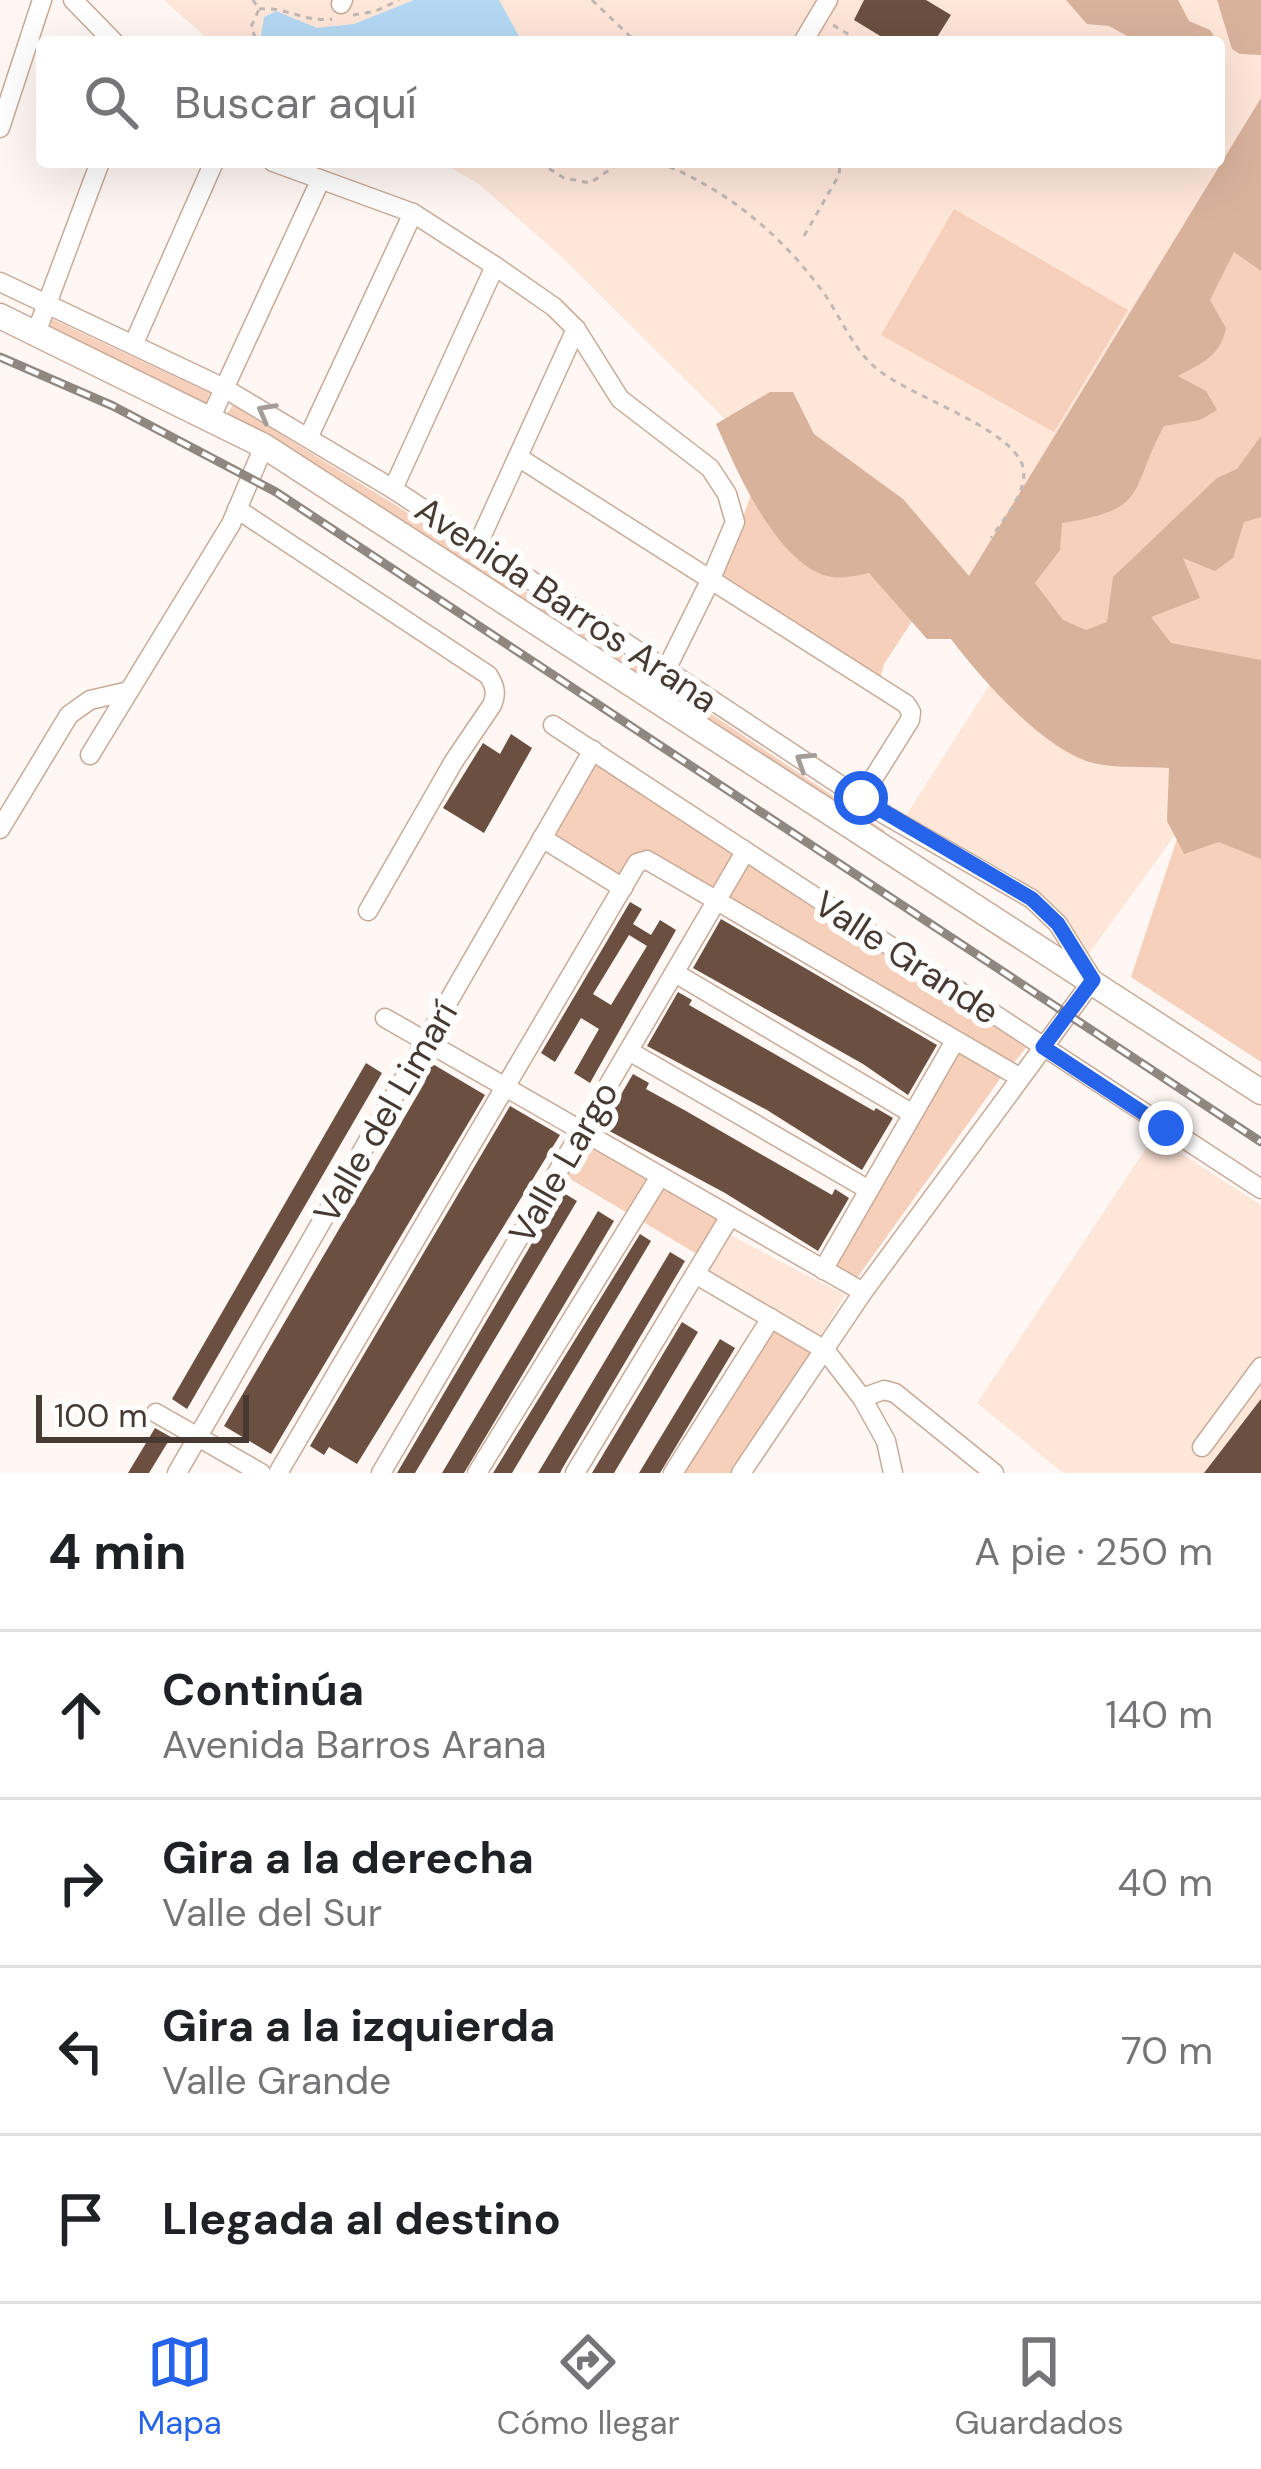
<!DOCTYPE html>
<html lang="es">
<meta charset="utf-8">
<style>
:root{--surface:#fff;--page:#f2f2f2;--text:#202124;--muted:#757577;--line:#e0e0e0;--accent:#2563eb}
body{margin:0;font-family:"DM Sans",sans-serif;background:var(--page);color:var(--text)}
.scale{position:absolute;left:36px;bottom:30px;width:213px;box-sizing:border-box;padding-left:12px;border:6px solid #473a33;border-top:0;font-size:33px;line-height:42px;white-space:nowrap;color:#473a33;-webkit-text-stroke:9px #fff;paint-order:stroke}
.stop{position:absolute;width:36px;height:36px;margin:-27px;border:9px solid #2563eb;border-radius:50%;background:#fff}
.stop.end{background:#2563eb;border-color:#fff;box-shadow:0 3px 12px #0008}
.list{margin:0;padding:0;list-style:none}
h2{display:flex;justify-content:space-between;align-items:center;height:156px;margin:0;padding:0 48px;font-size:51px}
h2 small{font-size:39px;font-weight:400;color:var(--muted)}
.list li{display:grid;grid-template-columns:78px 1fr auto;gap:36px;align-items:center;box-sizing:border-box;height:168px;padding:0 48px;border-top:3px solid var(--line)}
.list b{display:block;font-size:45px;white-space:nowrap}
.list p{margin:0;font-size:39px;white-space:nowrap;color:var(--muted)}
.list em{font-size:39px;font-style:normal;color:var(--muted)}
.icon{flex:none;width:66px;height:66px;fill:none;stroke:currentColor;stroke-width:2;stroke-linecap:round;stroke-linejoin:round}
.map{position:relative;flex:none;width:1261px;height:1473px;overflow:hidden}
.search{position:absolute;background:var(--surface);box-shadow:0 12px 48px #0002;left:36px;right:36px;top:36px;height:132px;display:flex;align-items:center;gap:30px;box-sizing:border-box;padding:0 42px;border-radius:12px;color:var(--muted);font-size:45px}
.sheet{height:828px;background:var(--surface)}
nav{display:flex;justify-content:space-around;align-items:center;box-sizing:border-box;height:168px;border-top:3px solid var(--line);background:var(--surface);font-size:33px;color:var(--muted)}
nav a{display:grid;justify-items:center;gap:6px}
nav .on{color:var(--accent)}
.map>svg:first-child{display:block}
</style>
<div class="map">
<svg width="1261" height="1473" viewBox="0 0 1261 1473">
<rect width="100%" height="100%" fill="#fef7f3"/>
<g fill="#fee6d9">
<path d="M 164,0 L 1261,0 L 1261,111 L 974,583 L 738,432 L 565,260 L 479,184 L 441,162 L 1219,162 L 1219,42 L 211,42 Z"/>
<path d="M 1002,665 L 1228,762 L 1088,955 L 1060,914 L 1015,876 L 905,817 Z"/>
<path d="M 1154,1136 L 1261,1205 L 1261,1473 L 1063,1473 L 977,1403 Z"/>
<path d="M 728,1234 L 845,1295 L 819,1339 L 708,1272 Z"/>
</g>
<g fill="#f6d0bb">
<path d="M 1261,111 L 1261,747 L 1005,614 Z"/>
<path d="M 954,209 L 1128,310 L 1054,432 L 881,335 Z"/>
<path d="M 52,319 L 210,393 L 204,407 L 47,334 Z"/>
<path d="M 233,405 L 397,506 L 645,670 L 644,682 L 225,417 Z"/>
<path d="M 762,463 L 928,597 L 884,664 L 881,676 L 721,580 Z"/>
<path d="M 674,689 L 885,831 L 881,840 L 664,694 Z"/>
<path d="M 590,755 L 736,851 L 711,894 L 648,856 L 632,856 L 617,879 L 543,834 Z"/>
<path d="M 1200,770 L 1261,792 L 1261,1062 L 1131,977 Z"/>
<path d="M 743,855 L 1030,1043 L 1012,1065 L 718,898 Z"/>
<path d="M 959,1045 L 1005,1072 L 854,1282 L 829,1268 Z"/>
<path d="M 581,1138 L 652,1180 L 631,1215 L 560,1173 Z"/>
<path d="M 661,1185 L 722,1220 L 700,1256 L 640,1220 Z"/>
<path d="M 772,1324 L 816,1348 L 731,1473 L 677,1473 Z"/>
</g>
<g fill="#d9b29c">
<path d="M 1066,0 L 1178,0 L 1189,21 L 1210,30 L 1218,42 L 1138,42 L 1109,26 L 1087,24 Z"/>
<path d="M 1217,0 L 1261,0 L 1261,55 L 1240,54 L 1232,49 Z"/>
<path d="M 1261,98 L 1261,271 L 1234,252 L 1210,300 L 1226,328 C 1220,357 1202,363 1178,376 L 1206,391 L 1217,410 L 1200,420 L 1164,426 C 1128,492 1151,509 1062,523 L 1060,550 L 1035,583 L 1063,620 L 1086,630 L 1107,622 L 1113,577 L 1217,478 L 1237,469 L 1261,436 L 1261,517 L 1244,522 L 1233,558 L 1215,571 L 1183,558 L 1200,598 L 1151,617 L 1171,643 L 1261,660 L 1261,859 L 1219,842 L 1184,854 L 1167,821 L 1169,768 C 1145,766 1117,769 1093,763 C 1044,750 981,679 951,639 L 927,639 L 869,573 C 858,575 843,579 832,577 C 778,568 736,469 716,424 L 770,392 L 793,392 L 814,434 L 903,499 L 969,576 Z"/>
</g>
<path fill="#b4d8f4" d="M 414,0 L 499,0 L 520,38 L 532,42 L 267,42 L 261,36 L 264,17 L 276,11 L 317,28 L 354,24 Z"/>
<g fill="#6b5041" fill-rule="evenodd">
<path d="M 864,0 L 926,0 L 951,15 L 934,42 L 890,42 L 854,20 Z"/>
<path d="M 511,734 L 532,748 L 484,833 L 443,808 L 483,743 L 500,754 Z"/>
<path d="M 630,902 L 642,909 L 633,924 L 651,935 L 660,920 L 676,930 L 590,1083 L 574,1073 L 599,1029 L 581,1018 L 555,1062 L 541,1053 ZM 629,935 L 647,946 L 611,1005 L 593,994 Z"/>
<path d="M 721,919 L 937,1045 L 908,1095 L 863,1064 L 693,968 Z"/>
<path d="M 678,992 L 692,1000 L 689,1005 L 874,1111 L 876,1108 L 893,1118 L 862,1170 L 767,1110 L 647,1046 Z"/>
<path d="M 366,1063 L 382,1073 L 187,1409 L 172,1399 Z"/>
<path d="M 431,1063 L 485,1095 L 271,1454 L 224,1426 L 425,1082 L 421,1080 Z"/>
<path d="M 633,1074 L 649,1083 L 646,1089 L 686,1111 L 832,1195 L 835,1189 L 849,1198 L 818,1251 L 725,1193 L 602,1127 Z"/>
<path d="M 510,1106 L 560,1135 L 357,1464 L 329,1447 L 324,1455 L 310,1446 Z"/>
<path d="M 562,1192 L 577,1201 L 415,1473 L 397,1473 Z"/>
<path d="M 598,1211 L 614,1221 L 464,1473 L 442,1473 Z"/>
<path d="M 640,1234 L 651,1241 L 512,1473 L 493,1473 Z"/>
<path d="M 670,1252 L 685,1261 L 562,1469 L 560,1473 L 538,1473 Z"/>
<path d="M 682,1322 L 698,1332 L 614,1473 L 592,1473 Z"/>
<path d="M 720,1339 L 735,1348 L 660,1473 L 639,1473 Z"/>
<path d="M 1261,1399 L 1261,1473 L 1204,1473 Z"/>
<path d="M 155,1428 L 171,1437 L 149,1473 L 128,1473 Z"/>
</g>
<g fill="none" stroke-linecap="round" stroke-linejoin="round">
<g stroke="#c8aa99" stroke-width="21">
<g id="minor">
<path d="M 73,0 L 114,42"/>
<path d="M 341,4 L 343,0"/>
<path d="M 803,42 L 828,0"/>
<path d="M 0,128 L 42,0"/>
<path d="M 273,162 L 413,213 L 495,266 L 554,307 L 576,329 L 620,399 L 710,468 L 727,494 L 735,522 L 710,581 L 651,700"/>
<path d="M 0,282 L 224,388 L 393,489 L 887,816 L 1032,899 L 1058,924 L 1093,980 L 863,1292 L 741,1473"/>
<path d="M 36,333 L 100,162"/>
<path d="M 134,343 L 214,162"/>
<path d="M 211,417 L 320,181"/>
<path d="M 309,436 L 413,213"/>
<path d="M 518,457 L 906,704 L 911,712 L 910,720 L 861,798"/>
<path d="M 393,489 L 495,266"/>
<path d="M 237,509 L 488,675 C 495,686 497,693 492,705 L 454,761 L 368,911"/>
<path d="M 478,544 L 576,329"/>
<path d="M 553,725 L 1261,1189"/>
<path d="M 90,755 L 231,524 L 264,446"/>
<path d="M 0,829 L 69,715 L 90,700 L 129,691"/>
<path d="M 542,838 L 623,888"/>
<path d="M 675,973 L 913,1114"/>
<path d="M 385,1018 L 863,1292"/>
<path d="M 629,1051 L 869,1190"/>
<path d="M 823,1270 L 955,1041"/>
<path d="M 695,1274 L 825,1350 L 862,1398 L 886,1441 L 893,1473"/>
<path d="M 862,1398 L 884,1390 L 895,1393 L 994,1473"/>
<path d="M 156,1413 L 261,1473"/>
<path d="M 1202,1447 L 1261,1367"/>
<path d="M 177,1473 L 593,750"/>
<path d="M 278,1473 L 637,863 L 647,860 L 1019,1077"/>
<path d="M 381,1473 L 745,852"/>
<path d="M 477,1473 L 659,1178"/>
<path d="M 575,1473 L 729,1218"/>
<path d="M 673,1473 L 771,1318"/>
</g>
</g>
<g stroke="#c8aa99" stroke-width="27">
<path id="major" d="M 0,316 L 264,446 L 1261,1092"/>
</g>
<g stroke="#c2b9b4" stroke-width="3" stroke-dasharray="6 6" stroke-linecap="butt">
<path d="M 253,0 L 259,9 L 251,27 L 257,42"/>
<path d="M 592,0 L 636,42"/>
<path d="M 259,9 C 284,6 307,23 332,19"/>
<path d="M 353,15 L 376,11 L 399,0"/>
<path d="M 833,25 L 861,42"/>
<path d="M 539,162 L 564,178 L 590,183 L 621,162"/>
<path d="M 658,162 C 725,188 781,234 823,292 C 841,317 852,348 876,368 C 908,396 1007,426 1022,464 C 1031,489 1004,518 991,538"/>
<path d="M 804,236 L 839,175 L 840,162"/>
</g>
<use href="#minor" stroke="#fff" stroke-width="18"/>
<use href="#major" stroke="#fff" stroke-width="24"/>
<g stroke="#918781" stroke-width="9">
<path id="rail" d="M 0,357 L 113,406 L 276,492 L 1261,1142"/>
</g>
<use href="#rail" stroke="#fff" stroke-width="4.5" stroke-dasharray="14" stroke-linecap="butt"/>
</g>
<defs><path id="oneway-chevron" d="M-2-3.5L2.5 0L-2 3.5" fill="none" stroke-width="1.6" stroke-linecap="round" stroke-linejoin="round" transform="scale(3)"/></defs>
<g stroke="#a39c99">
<use href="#oneway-chevron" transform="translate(266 412) rotate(-151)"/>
<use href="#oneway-chevron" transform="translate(804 761) rotate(-147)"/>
</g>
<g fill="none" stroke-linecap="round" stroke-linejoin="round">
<path stroke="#2563eb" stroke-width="15" d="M 861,798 L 1032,899 L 1058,924 L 1093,980 L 1043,1047 L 1166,1128"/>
</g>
<g text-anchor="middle" stroke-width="12" stroke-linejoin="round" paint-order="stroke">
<g font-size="36" fill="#473a33" stroke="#fff">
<text transform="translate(567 604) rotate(34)" y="13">Avenida Barros Arana</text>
<text transform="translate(907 957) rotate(33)" y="13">Valle Grande</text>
<text transform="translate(385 1112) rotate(-60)" y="13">Valle del Limarí</text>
<text transform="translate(563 1162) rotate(-60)" y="13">Valle Largo</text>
</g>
</g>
</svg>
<div class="scale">100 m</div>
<div class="stop" style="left:861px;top:798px"></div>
<div class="stop end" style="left:1166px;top:1128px"></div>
<div class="search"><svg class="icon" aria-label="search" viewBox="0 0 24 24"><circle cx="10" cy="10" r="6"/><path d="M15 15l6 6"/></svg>Buscar aquí</div>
</div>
<section class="sheet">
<h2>4 min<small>A pie · 250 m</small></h2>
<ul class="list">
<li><svg class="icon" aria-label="ahead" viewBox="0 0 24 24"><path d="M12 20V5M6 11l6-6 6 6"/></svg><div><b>Continúa</b><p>Avenida Barros Arana</p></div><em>140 m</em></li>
<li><svg class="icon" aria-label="right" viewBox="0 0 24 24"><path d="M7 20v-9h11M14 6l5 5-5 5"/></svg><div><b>Gira a la derecha</b><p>Valle del Sur</p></div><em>40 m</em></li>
<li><svg class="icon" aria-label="left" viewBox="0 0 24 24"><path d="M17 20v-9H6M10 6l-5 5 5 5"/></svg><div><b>Gira a la izquierda</b><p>Valle Grande</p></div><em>70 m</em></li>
<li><svg class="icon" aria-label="arrive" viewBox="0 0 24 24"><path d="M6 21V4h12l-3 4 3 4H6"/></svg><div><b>Llegada al destino</b></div></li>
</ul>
</section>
<nav>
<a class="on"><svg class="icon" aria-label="map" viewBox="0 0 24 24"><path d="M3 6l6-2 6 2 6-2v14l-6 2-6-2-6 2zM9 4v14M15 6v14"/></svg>Mapa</a>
<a><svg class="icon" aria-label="directions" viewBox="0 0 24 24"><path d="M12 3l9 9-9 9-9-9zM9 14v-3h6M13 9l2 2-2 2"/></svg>Cómo llegar</a>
<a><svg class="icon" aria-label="saved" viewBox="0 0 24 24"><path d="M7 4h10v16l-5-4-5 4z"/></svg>Guardados</a>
</nav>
